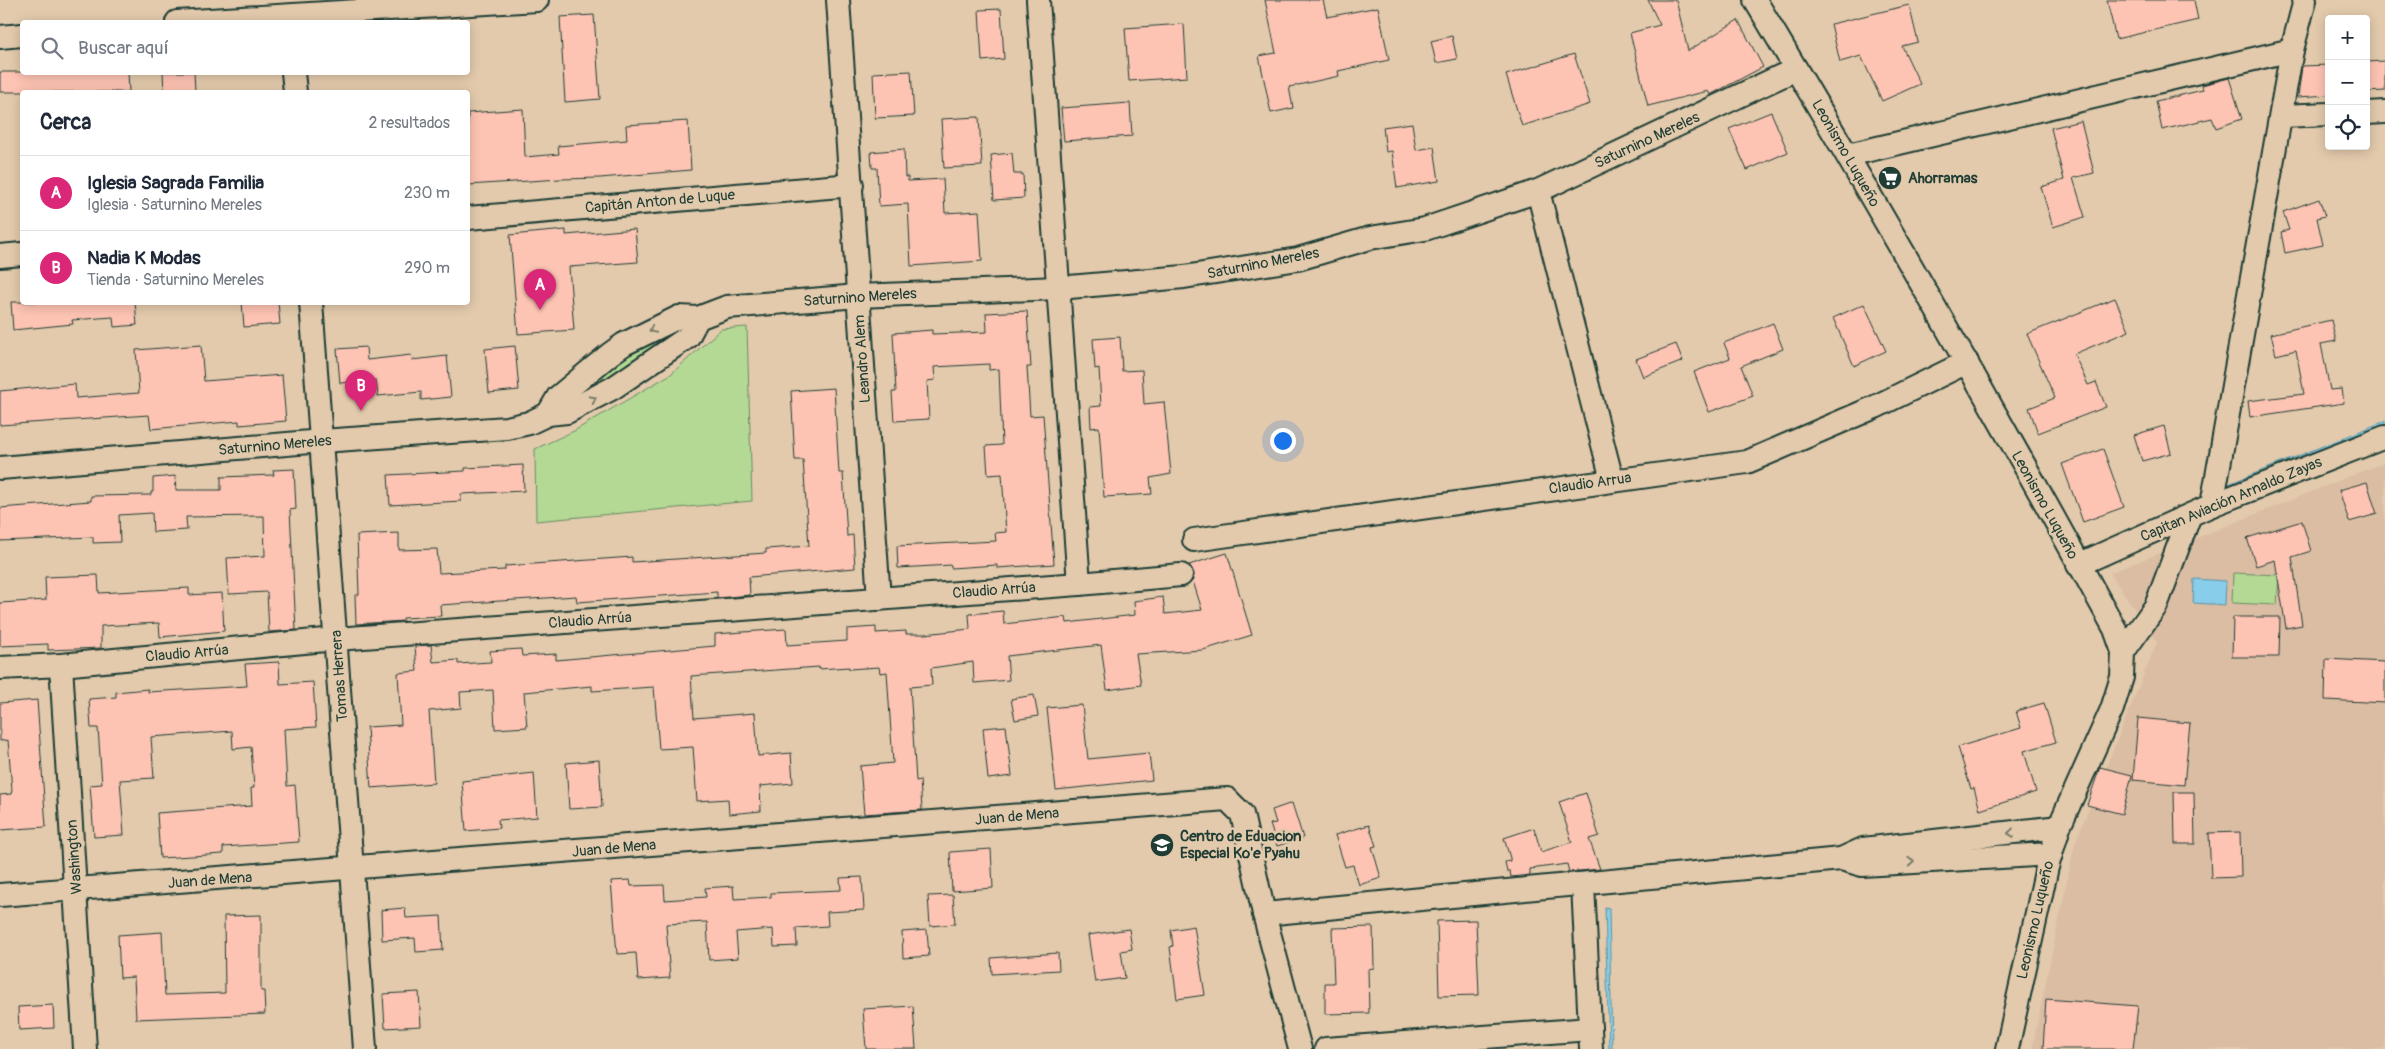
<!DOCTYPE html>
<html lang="es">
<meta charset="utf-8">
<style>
:root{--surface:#fff;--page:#f2f2f3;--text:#1f2937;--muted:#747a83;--line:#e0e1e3;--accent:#db2777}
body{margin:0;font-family:Pangolin,sans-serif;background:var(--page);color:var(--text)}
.controls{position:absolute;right:15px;top:15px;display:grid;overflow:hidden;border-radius:5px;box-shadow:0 2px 12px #0003}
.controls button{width:45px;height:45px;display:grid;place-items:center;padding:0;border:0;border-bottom:1px solid var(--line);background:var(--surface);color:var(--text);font:25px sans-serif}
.you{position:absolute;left:1282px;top:440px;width:18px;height:18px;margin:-12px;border:4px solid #fff;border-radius:50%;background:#1a73e8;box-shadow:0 0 0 8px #1a73e833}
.badge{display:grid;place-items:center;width:32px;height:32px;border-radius:50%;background:var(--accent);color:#fff;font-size:16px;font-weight:700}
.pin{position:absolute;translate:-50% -41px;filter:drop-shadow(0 1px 2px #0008)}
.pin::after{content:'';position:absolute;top:26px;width:18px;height:15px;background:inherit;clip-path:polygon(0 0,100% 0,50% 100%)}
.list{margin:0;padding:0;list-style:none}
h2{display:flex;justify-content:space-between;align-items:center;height:65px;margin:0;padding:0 20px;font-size:21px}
h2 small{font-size:16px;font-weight:400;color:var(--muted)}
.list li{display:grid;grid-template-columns:32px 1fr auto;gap:15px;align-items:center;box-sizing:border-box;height:75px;padding:0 20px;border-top:1px solid var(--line)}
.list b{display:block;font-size:19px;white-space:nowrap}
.list p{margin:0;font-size:16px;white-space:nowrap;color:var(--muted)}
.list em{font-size:16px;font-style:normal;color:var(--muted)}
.icon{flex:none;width:28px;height:28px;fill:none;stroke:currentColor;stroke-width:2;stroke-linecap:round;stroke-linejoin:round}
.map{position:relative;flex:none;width:2385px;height:1049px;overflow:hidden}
.search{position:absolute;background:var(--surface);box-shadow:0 2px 12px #0003;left:20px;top:20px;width:450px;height:55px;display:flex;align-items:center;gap:12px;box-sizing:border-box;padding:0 18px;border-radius:5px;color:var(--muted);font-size:19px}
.panel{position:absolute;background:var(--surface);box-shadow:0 2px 12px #0003;left:20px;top:90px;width:450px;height:215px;border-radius:5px}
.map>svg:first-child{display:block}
</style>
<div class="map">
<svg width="2385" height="1049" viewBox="0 0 2385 1049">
<rect width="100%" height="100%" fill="#e3caac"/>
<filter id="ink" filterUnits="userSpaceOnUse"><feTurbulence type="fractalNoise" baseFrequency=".02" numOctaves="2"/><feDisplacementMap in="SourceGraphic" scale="10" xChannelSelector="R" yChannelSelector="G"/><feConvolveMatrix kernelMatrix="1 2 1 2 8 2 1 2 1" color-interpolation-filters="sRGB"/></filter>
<g filter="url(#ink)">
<path fill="#dbbda4" d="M 2385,462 L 2385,1049 L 2032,1049 L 2075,843 L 2157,642 L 2110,573 Z"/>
<g fill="#b3d994" stroke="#698b64">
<path d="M 682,324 L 686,328 L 560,408 L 624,352 Z"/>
<path d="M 747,327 L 752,501 L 536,521 L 535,449 L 574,431 L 671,374 L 721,329 Z"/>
<path d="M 2233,573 L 2279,575 L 2277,605 L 2232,603 Z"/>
</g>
<g fill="#88cde9" stroke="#5e93a1">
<path d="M 2385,421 L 2385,424 L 2227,488 L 2226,485 Z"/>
<path d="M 2194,579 L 2226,581 L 2225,605 L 2193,603 Z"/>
<path d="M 1605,907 L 1609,908 L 1612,1049 L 1609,1049 Z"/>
</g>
<g fill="#fdc3b3" stroke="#1f3d34">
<path d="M 1265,0 L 1323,0 L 1327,17 L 1378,7 L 1389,60 L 1338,71 L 1339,76 L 1289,87 L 1293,108 L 1271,113 L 1259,56 L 1276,53 Z"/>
<path d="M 1648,0 L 1676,0 L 1688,51 L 1738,20 L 1763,67 L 1710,95 L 1708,91 L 1648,106 L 1630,33 L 1660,25 Z"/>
<path d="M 2107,0 L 2194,0 L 2198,20 L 2116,39 Z"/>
<path d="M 1909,5 L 1918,42 L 1902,46 L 1920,84 L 1882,101 L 1861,56 L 1840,62 L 1831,24 Z"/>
<path d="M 1001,9 L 1004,59 L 982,61 L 979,10 Z"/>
<path d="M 594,15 L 600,99 L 565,102 L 560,17 Z"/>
<path d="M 1184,24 L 1187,77 L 1129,81 L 1125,28 Z"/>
<path d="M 1452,36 L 1457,59 L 1436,63 L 1431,41 Z"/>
<path d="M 1574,54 L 1590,104 L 1522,126 L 1506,75 Z"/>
<path d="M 2385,61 L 2385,91 L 2366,92 L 2366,62 Z"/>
<path d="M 2329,65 L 2329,95 L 2298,97 L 2302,66 Z"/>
<path d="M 911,71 L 914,116 L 875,118 L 873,73 Z"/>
<path d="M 0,72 L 128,72 L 129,92 L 0,92 Z"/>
<path d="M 163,72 L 194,72 L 195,92 L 164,92 Z"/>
<path d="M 2229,78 L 2242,119 L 2216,128 L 2212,118 L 2162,130 L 2156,101 L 2203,90 L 2202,85 Z"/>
<path d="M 1130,103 L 1132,136 L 1064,141 L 1061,108 Z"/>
<path d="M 523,109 L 525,157 L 559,154 L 558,146 L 627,140 L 626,125 L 688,121 L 691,170 L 600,178 L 560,179 L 468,185 L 468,113 Z"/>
<path d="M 1771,112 L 1788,152 L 1747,170 L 1729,129 Z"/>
<path d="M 979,117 L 982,166 L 944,168 L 941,119 Z"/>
<path d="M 2081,121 L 2094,173 L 2073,178 L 2085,217 L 2053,227 L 2041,187 L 2064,180 L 2051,128 Z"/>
<path d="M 1412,123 L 1416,150 L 1434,147 L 1439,181 L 1397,188 L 1392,151 L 1386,152 L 1383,127 Z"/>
<path d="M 904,149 L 905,177 L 908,177 L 908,181 L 943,179 L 945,213 L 979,211 L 982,261 L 911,266 L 908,204 L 879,206 L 877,168 L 872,168 L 871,152 Z"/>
<path d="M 1012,153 L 1014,174 L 1023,174 L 1024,198 L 994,200 L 991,155 Z"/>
<path d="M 2319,199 L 2325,216 L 2317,218 L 2323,245 L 2285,253 L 2281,232 L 2289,230 L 2283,212 Z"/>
<path d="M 635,229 L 638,262 L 569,267 L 574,330 L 518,334 L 510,235 L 566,230 L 566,235 Z"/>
<path d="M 2115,298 L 2129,331 L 2074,354 L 2088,385 L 2096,382 L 2106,407 L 2038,433 L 2029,408 L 2055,398 L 2027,334 Z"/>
<path d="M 11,302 L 135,302 L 137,325 L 114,327 L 113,317 L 72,320 L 73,324 L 13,330 Z"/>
<path d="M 242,302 L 278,302 L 280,324 L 244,327 Z"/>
<path d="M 1864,304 L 1886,351 L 1854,366 L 1833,318 Z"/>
<path d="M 1027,311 L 1031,367 L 1027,367 L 1030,416 L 1043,415 L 1054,564 L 997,568 L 997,565 L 951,568 L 951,565 L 898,568 L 897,546 L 996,541 L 995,533 L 1006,532 L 1002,474 L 988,475 L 986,446 L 1002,445 L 999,369 L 989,370 L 989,364 L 934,367 L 935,380 L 927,381 L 929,419 L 894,421 L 892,392 L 896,392 L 893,333 L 932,330 L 932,334 L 987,332 L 986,313 Z"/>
<path d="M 2331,320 L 2336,341 L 2321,344 L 2330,390 L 2342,389 L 2344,403 L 2250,417 L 2248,401 L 2304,394 L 2296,350 L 2276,355 L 2271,334 Z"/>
<path d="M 1773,323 L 1783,349 L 1741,366 L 1753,396 L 1709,412 L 1694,372 L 1730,358 L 1724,343 Z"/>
<path d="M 1120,337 L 1122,371 L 1142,370 L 1144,404 L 1164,402 L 1171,474 L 1150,478 L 1152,494 L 1104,497 L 1099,427 L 1091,428 L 1090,407 L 1101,406 L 1099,368 L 1095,369 L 1093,339 Z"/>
<path d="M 1676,344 L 1683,361 L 1643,377 L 1636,359 Z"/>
<path d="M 201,345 L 204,381 L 282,375 L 286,421 L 239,425 L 239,421 L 151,429 L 149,415 L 0,425 L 0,391 L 75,384 L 76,398 L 139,393 L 136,350 Z"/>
<path d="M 515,346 L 519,390 L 489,393 L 485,349 Z"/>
<path d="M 366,347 L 367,360 L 411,355 L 412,360 L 447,356 L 451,397 L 421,400 L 421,392 L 378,396 L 376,380 L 340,383 L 337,349 Z"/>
<path d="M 834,388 L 839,473 L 843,473 L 847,536 L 853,535 L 855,568 L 749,577 L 750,595 L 717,598 L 717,592 L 577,602 L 576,596 L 440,605 L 441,616 L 403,618 L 403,621 L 356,624 L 355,595 L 359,595 L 357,535 L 399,533 L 399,550 L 437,549 L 439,573 L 505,570 L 505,566 L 632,557 L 632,562 L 766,553 L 766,549 L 809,546 L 803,460 L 795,460 L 791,391 Z"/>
<path d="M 2164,426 L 2171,453 L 2142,461 L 2134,435 Z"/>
<path d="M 2103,449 L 2124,507 L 2083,522 L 2062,464 Z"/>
<path d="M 523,465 L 524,491 L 461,494 L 461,501 L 390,505 L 388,475 L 465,471 L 465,468 Z"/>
<path d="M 294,469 L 296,509 L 290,510 L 296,630 L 269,632 L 267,592 L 229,594 L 227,558 L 265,556 L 264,516 L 186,517 L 187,530 L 153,532 L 152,513 L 119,515 L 120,542 L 93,543 L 93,537 L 0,541 L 0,508 L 91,501 L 91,496 L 151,495 L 151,492 L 153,492 L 153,478 L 175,476 L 176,490 L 221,490 L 221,477 L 274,475 L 273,470 Z"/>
<path d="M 2367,482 L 2377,514 L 2349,522 L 2339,490 Z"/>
<path d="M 2302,521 L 2311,551 L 2292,557 L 2302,625 L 2286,628 L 2275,560 L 2256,566 L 2247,538 Z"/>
<path d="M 1227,553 L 1252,635 L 1203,650 L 1136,654 L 1141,685 L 1107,690 L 1101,645 L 1007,656 L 1009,680 L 974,683 L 973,662 L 931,668 L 932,685 L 910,687 L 916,781 L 920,780 L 922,810 L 864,814 L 860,766 L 893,763 L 887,672 L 880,673 L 879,667 L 849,669 L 849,667 L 819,669 L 819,667 L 691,676 L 694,718 L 755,713 L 758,756 L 791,753 L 793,783 L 760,786 L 761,811 L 729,814 L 728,799 L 697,801 L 693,747 L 659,749 L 654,687 L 592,691 L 592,686 L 524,692 L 527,727 L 495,729 L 493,690 L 460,692 L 461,708 L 429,711 L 434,783 L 371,788 L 367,727 L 401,725 L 398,673 L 417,671 L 415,646 L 431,645 L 433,662 L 458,660 L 458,664 L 491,662 L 490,651 L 521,649 L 522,656 L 556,654 L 556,660 L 715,646 L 715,634 L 786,629 L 787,645 L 847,641 L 847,629 L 876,627 L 876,633 L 906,631 L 906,634 L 925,634 L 970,629 L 969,614 L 1003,611 L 1004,624 L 1066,617 L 1067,623 L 1135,615 L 1134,601 L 1163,597 L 1165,614 L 1202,610 L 1193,581 L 1194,573 L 1189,565 Z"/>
<path d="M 98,575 L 99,593 L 189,588 L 189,595 L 222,593 L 224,631 L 160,637 L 159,623 L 101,626 L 101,648 L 48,650 L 48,644 L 0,646 L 0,603 L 46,600 L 45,577 Z"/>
<path d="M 2233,617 L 2280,617 L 2279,657 L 2232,657 Z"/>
<path d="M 2326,659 L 2385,662 L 2385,703 L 2325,700 Z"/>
<path d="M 279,662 L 280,684 L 313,682 L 316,727 L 284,729 L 287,786 L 295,785 L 299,842 L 223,847 L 223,854 L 160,858 L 157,813 L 252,806 L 251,788 L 254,788 L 251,747 L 233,749 L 232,731 L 151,737 L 154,778 L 120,780 L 124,835 L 94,837 L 90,785 L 102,784 L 98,728 L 91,728 L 89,699 L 116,697 L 116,692 L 148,689 L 148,692 L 247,686 L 245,664 Z"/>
<path d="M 1034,695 L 1038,716 L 1015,720 L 1011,699 Z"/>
<path d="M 37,700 L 46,827 L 0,830 L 0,795 L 11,794 L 12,790 L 8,740 L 0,741 L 0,703 Z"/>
<path d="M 2044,703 L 2056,742 L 2024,751 L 2036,792 L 1980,810 L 1974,788 L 1971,789 L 1958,747 L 2021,728 L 2016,711 Z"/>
<path d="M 1082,705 L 1088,759 L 1149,753 L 1152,780 L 1056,790 L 1047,708 Z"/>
<path d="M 2138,718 L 2190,723 L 2184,785 L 2133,780 Z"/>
<path d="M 1006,726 L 1012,776 L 988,779 L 983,728 Z"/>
<path d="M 599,760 L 602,807 L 569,809 L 566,763 Z"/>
<path d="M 2100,767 L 2132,775 L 2122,814 L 2087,805 Z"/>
<path d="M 534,773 L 537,817 L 498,820 L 499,828 L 466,831 L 462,781 Z"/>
<path d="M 2174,792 L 2194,792 L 2195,844 L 2175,844 Z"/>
<path d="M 1586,793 L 1599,836 L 1589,839 L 1600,869 L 1569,872 L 1567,864 L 1530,869 L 1530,875 L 1511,877 L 1510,871 L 1507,871 L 1505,862 L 1510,861 L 1510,858 L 1504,838 L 1534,828 L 1541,852 L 1572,842 L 1559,802 Z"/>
<path d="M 1292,803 L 1303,838 L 1277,846 L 1270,824 L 1276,823 L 1272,810 Z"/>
<path d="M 1369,825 L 1376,846 L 1372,847 L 1381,878 L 1359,885 L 1353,865 L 1345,867 L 1335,835 Z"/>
<path d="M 2240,832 L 2241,877 L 2211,878 L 2209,833 Z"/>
<path d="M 991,849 L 993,888 L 952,891 L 950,852 Z"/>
<path d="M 862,877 L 864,910 L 827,912 L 828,926 L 796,928 L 797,946 L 774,947 L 773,929 L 736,932 L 738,958 L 709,960 L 707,922 L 666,924 L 670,978 L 638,980 L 636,953 L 617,954 L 611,881 L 630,880 L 631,886 L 664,885 L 665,900 L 706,897 L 705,888 L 733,886 L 734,899 L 771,897 L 771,893 L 841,890 L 840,878 Z"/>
<path d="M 953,895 L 955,924 L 930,926 L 928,896 Z"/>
<path d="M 405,908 L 406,918 L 441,916 L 443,950 L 416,952 L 415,938 L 382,940 L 381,910 Z"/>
<path d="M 261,915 L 261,991 L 264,991 L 265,1014 L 136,1019 L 134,977 L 120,978 L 118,935 L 162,932 L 165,995 L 225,993 L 224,916 Z"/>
<path d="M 1476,920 L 1479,995 L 1439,996 L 1437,921 Z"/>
<path d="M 1194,926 L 1205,995 L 1177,999 L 1170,947 L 1173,946 L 1171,930 Z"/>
<path d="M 1373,927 L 1374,968 L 1368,969 L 1369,1013 L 1325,1014 L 1325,983 L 1334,983 L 1332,928 Z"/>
<path d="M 1129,929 L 1132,949 L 1121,951 L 1125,978 L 1095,982 L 1088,935 Z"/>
<path d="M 927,930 L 929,956 L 903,958 L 902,932 Z"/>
<path d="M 1058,953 L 1059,970 L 992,974 L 991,958 Z"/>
<path d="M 419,992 L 421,1026 L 385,1028 L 383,994 Z"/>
<path d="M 2046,999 L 2138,1006 L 2133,1049 L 2043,1049 Z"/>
<path d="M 53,1005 L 54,1028 L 19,1030 L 18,1007 Z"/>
<path d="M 913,1006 L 916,1049 L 866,1049 L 863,1009 Z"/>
</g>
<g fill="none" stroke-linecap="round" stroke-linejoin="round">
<g stroke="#1f3d34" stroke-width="26">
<g id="minor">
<path d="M 838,0 L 879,599"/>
<path d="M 1038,0 L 1079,584"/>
<path d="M 1755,0 C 1879,207 1999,417 2115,629 L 2123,652 L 2122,677 L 2112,709 L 2059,827 L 2047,867 L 2007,1049"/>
<path d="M 177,22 L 537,0"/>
<path d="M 0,37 L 22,35"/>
<path d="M 293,72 L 295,92"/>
<path d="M 2366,113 L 2385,112"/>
<path d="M 2281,116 L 2329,114"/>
<path d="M 1848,155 L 2292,50"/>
<path d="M 1538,191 L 1612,480"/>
<path d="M 468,218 L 852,185"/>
<path d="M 0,256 L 22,254"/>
<path d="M 311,302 L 365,1049"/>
<path d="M 548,414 L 558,397 L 610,354 L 624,344 L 679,317 L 698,318 L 727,307 L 858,296 L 1058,288 L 1184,277 L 1298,259 L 1370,238 L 1425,229 L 1538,191 L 1796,69"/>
<path d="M 0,468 L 322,441 L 507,428 L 529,423 L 548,414 L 567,412 L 613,388 L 688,337 L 698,318"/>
<path d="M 2212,505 L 2292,50 L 2305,0"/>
<path d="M 1194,540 L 1747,462 L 1875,407 L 1967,362"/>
<path d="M 2078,565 L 2212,505 L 2385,437"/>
<path d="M 2123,652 L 2156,606 L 2190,515"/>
<path d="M 61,665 L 85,1049"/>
<path d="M 0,668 L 61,665 L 336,639 L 1079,584 L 1181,575"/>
<path d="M 1841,859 L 1862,865 L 2051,854"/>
<path d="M 1583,884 L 1591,1049"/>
<path d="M 0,895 L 1227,799 L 1242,814 L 1264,914 L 1300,1049"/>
<path d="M 1264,914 L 1841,859 L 1863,849 L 2059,827"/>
<path d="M 1326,1049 L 1590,1029"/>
</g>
</g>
<use href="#minor" stroke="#e3caac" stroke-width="22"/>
</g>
<defs><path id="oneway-chevron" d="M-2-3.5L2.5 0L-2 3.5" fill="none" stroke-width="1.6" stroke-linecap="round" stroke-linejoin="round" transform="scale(1.25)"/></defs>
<g stroke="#777c6a">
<use href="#oneway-chevron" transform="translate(652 330) rotate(154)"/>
<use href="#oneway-chevron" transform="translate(593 399) rotate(-27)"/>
<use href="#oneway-chevron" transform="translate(2011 833) rotate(174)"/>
<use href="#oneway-chevron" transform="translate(1911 862) rotate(-3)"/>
</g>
</g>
<defs>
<g id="supermarket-disc" transform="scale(1.25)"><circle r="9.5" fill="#1f3d34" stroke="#e3caac"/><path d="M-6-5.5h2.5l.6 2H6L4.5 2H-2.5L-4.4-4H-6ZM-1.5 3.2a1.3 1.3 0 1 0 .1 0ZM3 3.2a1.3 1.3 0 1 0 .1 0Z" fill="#fff"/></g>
<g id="school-disc" transform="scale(1.25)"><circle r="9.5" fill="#1f3d34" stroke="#e3caac"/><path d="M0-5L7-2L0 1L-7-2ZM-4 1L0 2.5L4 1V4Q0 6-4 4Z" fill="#fff"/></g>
</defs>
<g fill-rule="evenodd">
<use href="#supermarket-disc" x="1890" y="178"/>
<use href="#school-disc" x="1162" y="845"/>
</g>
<g text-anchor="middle" stroke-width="5" stroke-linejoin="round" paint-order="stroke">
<g font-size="15" fill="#1f3d34" stroke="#e3caac">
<text transform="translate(1647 140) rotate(-25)" y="5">Saturnino Mereles</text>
<text transform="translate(1846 153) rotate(60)" y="5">Leonismo Luqueño</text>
<text transform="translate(660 201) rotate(-5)" y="5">Capitán Anton de Luque</text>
<text transform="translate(1263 263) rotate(-11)" y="5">Saturnino Mereles</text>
<text transform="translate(860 297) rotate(-4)" y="5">Saturnino Mereles</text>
<text transform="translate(862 359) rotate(-94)" y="5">Leandro Alem</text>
<text transform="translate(275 445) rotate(-5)" y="5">Saturnino Mereles</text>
<text transform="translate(1590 483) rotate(-8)" y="5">Claudio Arrua</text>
<text transform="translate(2231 499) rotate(-23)" y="5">Capitan Aviación Arnaldo Zayas</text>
<text transform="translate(2045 505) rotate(61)" y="5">Leonismo Luqueño</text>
<text transform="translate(994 590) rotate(-4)" y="5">Claudio Arrúa</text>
<text transform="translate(590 620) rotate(-4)" y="5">Claudio Arrúa</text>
<text transform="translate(187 653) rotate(-5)" y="5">Claudio Arrúa</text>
<text transform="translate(339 676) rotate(-94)" y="5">Tomas Herrera</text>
<text transform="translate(1017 816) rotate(-5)" y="5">Juan de Mena</text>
<text transform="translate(614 848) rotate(-5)" y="5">Juan de Mena</text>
<text transform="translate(74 857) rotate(-94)" y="5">Washington</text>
<text transform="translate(210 880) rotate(-4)" y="5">Juan de Mena</text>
<text transform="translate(2035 920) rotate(-77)" y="5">Leonismo Luqueño</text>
</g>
<g font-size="15" font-weight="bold" fill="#1f3d34" stroke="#e3caac" text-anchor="start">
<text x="1908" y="183">Ahorramas</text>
<text x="1180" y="841">Centro de Eduacion<tspan x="1180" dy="17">Especial Ko'e Pyahu</tspan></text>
</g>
</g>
</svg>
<div class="controls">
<button>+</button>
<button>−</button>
<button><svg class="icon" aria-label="locate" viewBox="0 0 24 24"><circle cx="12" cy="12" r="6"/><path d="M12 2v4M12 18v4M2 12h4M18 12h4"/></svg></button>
</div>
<div class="you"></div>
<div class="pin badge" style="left:540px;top:310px">A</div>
<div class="pin badge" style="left:361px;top:411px">B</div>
<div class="search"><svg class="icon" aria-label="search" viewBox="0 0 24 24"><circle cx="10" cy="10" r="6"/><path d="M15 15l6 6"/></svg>Buscar aquí</div>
<section class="panel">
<h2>Cerca<small>2 resultados</small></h2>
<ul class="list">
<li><span class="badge">A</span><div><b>Iglesia Sagrada Familia</b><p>Iglesia · Saturnino Mereles</p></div><em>230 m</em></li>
<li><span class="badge">B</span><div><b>Nadia K Modas</b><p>Tienda · Saturnino Mereles</p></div><em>290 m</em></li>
</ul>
</section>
</div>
